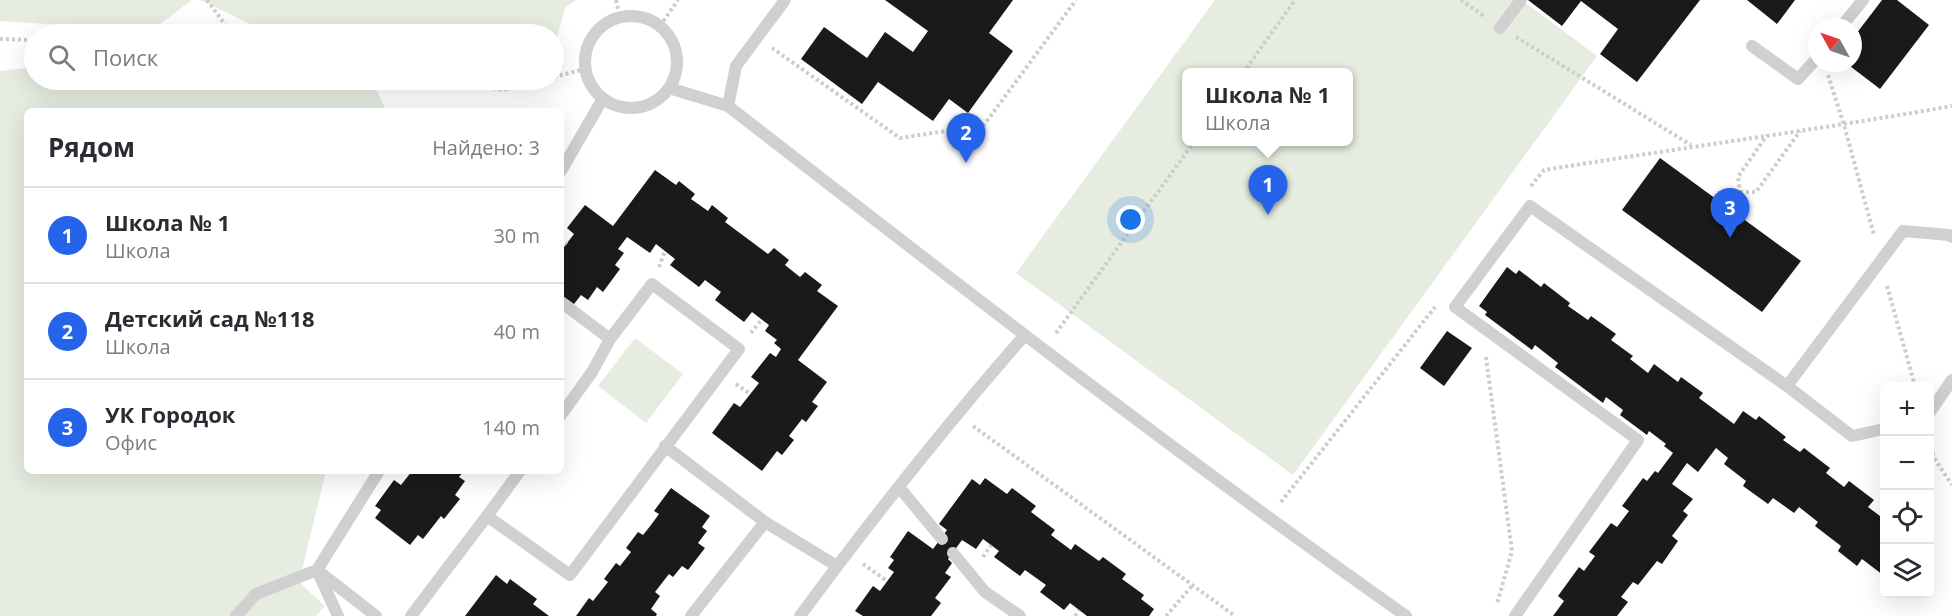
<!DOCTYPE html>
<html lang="ru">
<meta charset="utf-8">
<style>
:root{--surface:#fff;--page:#f2f2f3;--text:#2b2b33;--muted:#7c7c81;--line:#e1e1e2;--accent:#2563eb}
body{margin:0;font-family:"Open Sans",sans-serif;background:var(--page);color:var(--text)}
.controls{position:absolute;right:18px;bottom:18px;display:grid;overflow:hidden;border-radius:9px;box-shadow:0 6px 24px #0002}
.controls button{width:54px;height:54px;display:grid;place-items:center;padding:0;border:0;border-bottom:2px solid var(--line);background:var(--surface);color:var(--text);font:30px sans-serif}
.compass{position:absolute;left:1808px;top:18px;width:54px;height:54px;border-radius:50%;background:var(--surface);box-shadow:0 6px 24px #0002;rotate:310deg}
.you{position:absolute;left:1131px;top:220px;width:21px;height:21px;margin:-15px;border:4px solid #fff;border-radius:50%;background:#1a73e8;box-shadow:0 0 0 9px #1a73e833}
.badge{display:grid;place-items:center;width:39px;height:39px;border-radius:50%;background:var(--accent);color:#fff;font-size:20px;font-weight:700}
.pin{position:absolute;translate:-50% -50px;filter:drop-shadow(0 2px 3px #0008)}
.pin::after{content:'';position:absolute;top:32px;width:21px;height:18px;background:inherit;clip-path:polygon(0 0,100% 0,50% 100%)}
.popup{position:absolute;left:1182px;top:68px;width:171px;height:78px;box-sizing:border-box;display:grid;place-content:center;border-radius:9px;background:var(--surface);filter:drop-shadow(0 2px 4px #0005);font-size:20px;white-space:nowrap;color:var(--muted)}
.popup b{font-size:22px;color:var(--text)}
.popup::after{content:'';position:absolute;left:50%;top:100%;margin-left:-12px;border:12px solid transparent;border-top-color:var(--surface)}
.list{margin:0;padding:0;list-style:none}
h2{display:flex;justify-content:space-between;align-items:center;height:78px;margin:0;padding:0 24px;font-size:26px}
h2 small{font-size:20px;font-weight:400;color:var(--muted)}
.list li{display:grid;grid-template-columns:39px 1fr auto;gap:18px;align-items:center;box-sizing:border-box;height:96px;padding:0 24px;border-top:2px solid var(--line)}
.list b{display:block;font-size:22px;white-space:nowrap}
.list p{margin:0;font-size:20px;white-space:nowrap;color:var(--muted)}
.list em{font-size:20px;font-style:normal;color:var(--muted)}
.icon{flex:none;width:33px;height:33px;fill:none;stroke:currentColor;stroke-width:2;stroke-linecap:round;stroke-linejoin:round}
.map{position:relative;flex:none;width:1952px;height:616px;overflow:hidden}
.search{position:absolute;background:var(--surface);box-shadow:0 6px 24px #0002;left:24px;top:24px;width:540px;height:66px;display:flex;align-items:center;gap:15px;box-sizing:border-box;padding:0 21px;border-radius:33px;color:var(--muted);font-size:22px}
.panel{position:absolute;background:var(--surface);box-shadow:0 6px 24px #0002;left:24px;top:108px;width:540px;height:366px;border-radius:9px}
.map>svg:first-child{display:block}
</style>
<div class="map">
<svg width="1952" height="616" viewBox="0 0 1952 616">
<rect width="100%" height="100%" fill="#fff"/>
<g fill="#e6ecdf" fill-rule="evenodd">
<path d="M 0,0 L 192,0 L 151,31 L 0,21 Z"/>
<path d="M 200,0 L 576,0 L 565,8 L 554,49 L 554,34 L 271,34 Z"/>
<path d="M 1215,0 L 1522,0 L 1597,56 L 1293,475 L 1016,273 ZM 1187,73 L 1349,73 L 1349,142 L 1187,142 Z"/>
<path d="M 34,67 L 34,80 L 372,80 L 386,111 L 27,111 L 27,471 L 326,471 L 299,582 L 325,606 L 316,616 L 0,616 L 0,71 Z"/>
<path d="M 635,338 L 683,374 L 646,423 L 598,386 Z"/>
</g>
<g fill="#1a1a1a">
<path d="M 885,0 L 1013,0 L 989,33 L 1013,51 L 968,113 L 949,99 L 933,121 L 878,82 L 862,104 L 801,59 L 824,27 L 867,58 L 885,32 L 913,52 L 928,31 Z"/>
<path d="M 1528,0 L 1700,0 L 1637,82 L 1600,54 L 1618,29 L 1581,1 L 1562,26 Z"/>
<path d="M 1747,0 L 1795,0 L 1777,24 Z"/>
<path d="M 1882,0 L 1897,0 L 1929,25 L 1880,89 L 1846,63 L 1853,63 L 1853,38 Z"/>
<path d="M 1660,158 L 1801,261 L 1762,312 L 1622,210 Z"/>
<path d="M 655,170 L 676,185 L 679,181 L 695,194 L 691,199 L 708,211 L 712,205 L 728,218 L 725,222 L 768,254 L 774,248 L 789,260 L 785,265 L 800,277 L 805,272 L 822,285 L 817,291 L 838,306 L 798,360 L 827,382 L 812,402 L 818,406 L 806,422 L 802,419 L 789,436 L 794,440 L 782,455 L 777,451 L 762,471 L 712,433 L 734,403 L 740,407 L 759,383 L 751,377 L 770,353 L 776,357 L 781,349 L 774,343 L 777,340 L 765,331 L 769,325 L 752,312 L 744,322 L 715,300 L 721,292 L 705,280 L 699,287 L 670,265 L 675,259 L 656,244 L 650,253 L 627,237 L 618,249 L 624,253 L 615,265 L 620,269 L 603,292 L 597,287 L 588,300 L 581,295 L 574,304 L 561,295 L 561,251 L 574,234 L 567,228 L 585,205 L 613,226 Z"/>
<path d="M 1507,267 L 1516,274 L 1519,270 L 1541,287 L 1544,283 L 1570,303 L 1568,306 L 1588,320 L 1591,316 L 1616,334 L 1611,340 L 1633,356 L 1630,359 L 1648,373 L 1654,364 L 1678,382 L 1681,377 L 1703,393 L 1699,398 L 1734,424 L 1743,411 L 1756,420 L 1759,416 L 1786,437 L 1783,440 L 1800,452 L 1804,448 L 1830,468 L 1826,473 L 1844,487 L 1849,481 L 1874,500 L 1868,507 L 1884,519 L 1883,575 L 1862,559 L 1857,566 L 1838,551 L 1841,546 L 1815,526 L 1818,522 L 1799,507 L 1794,513 L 1773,498 L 1768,504 L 1743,486 L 1746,481 L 1724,464 L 1728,458 L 1716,448 L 1698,472 L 1687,463 L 1672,484 L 1693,499 L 1683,511 L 1688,515 L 1672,536 L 1678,541 L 1662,564 L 1657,561 L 1638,585 L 1633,582 L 1621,597 L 1628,602 L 1617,616 L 1553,616 L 1564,601 L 1558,596 L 1579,567 L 1584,571 L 1595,556 L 1589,552 L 1611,523 L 1617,527 L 1629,511 L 1622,506 L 1643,478 L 1647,481 L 1655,471 L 1658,473 L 1673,453 L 1664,446 L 1666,444 L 1649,431 L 1647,435 L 1620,415 L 1623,410 L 1606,397 L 1603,403 L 1555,367 L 1558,363 L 1535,345 L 1532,350 L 1485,315 L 1487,312 L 1479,306 Z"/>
<path d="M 1447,331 L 1472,348 L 1444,386 L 1420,368 Z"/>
<path d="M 412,471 L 464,471 L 459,477 L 465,481 L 455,495 L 460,499 L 444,519 L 441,516 L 423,539 L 418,535 L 410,545 L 375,518 L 381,510 L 375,506 L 394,480 L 401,485 Z"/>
<path d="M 985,478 L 1007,494 L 1012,488 L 1036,506 L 1031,512 L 1055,530 L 1051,535 L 1071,550 L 1075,544 L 1099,561 L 1103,557 L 1126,574 L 1122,579 L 1144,595 L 1141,599 L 1154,609 L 1149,616 L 1087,616 L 1070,603 L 1064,610 L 1040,592 L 1046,585 L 1025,570 L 1020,576 L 994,557 L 999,551 L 983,539 L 976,549 L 962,540 L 948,559 L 952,563 L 945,573 L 951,577 L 935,598 L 941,603 L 931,616 L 863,616 L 855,611 L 873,586 L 880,591 L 894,572 L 888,568 L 894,560 L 890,557 L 908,531 L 933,549 L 947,530 L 939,524 L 972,479 L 980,485 Z"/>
<path d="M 671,488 L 710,516 L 702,527 L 707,531 L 698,543 L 705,548 L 688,570 L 682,566 L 673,577 L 669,574 L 655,592 L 660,596 L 651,609 L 657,614 L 656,616 L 576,616 L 589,598 L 593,601 L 608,582 L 604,579 L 616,563 L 620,566 L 631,552 L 626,548 L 638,532 L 643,535 L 651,525 L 659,514 L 654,511 Z"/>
<path d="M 496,575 L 507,584 L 510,579 L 537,599 L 533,604 L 549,616 L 465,616 Z"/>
</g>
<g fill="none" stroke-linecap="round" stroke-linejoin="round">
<g stroke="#cdcdcd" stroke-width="4" stroke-dasharray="3 3" stroke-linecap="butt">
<path d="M 207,0 L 232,34"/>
<path d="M 616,0 L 620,17"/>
<path d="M 1461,0 L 1485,17"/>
<path d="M 660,26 L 678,0"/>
<path d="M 1516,37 L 1691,145"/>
<path d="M 0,39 L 34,40"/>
<path d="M 772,48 L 900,138 L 984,125 L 1076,0"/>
<path d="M 1243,73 L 1295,0"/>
<path d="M 1828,75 L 1844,125 L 1874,235"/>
<path d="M 554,77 L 585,69"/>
<path d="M 439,80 L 503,90 L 545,80"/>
<path d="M 1531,186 L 1544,170 C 1680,148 1816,130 1952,106"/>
<path d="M 1740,192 L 1756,192 L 1800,131"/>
<path d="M 1728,207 L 1740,192 L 1738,177 L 1767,135"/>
<path d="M 561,239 L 567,244"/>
<path d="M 659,267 L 665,251"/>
<path d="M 1887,286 L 1915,386"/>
<path d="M 751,333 L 762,319"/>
<path d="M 1056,333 L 1194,142"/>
<path d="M 1486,357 L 1512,551 L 1497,604"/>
<path d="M 736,384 L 750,394"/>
<path d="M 973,426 L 1235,616"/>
<path d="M 1930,441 L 1934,458 L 1952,485"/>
<path d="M 1281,502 L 1435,307"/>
<path d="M 983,557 L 991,545"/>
<path d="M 863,564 L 887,581"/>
<path d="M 1075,616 L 1079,610"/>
<path d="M 1166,616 L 1192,586"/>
</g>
<g stroke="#d0d0d0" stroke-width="12">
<circle cx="631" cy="62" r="46"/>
<path d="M 1841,27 L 1863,0"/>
<path d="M 1500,28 L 1521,0"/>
<path d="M 1752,46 L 1798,79 L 1817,58"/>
<path d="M 669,88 L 728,106 C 952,280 1175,453 1406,616"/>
<path d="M 728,106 L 736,66 L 785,0"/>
<path d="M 561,171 L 602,100"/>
<path d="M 561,302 L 610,339 L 592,372 L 561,415"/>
<path d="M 1787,386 L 1903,231 L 1949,235 L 1952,237"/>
<path d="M 1930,412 L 1952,380"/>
<path d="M 665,446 L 765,522 L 837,566"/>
<path d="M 520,471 L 487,516 L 570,575 L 739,349 L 652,284 L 610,339"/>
<path d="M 899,487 L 942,539"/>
<path d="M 953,553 L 985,592 L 1020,616"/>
<path d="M 236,616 L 256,594 L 317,570 L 376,616"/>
<path d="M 338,616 L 317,570 L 379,471"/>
<path d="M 411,616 L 487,516"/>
<path d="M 691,616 L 765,522"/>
<path d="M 800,616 C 871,520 945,426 1024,336"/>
<path d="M 1515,616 L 1638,440 L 1455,307 L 1530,206 L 1787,386 L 1852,436 L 1884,429"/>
</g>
</g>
</svg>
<div class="controls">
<button>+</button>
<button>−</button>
<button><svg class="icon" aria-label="locate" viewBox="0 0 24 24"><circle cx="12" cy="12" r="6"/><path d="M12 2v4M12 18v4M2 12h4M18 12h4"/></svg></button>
<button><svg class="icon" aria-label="layers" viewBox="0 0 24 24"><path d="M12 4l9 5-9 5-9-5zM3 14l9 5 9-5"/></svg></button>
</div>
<svg class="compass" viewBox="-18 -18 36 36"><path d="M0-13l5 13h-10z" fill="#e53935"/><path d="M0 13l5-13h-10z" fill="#7c7c81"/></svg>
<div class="you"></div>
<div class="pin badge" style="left:1268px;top:215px">1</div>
<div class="popup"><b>Школа № 1</b>Школа</div>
<div class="pin badge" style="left:966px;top:163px">2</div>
<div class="pin badge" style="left:1730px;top:238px">3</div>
<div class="search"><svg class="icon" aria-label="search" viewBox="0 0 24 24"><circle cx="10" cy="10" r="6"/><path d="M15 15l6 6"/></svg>Поиск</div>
<section class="panel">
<h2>Рядом<small>Найдено: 3</small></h2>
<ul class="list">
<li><span class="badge">1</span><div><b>Школа № 1</b><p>Школа</p></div><em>30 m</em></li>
<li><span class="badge">2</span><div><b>Детский сад №118</b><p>Школа</p></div><em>40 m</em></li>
<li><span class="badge">3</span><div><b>УК Городок</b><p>Офис</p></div><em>140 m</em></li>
</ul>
</section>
</div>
